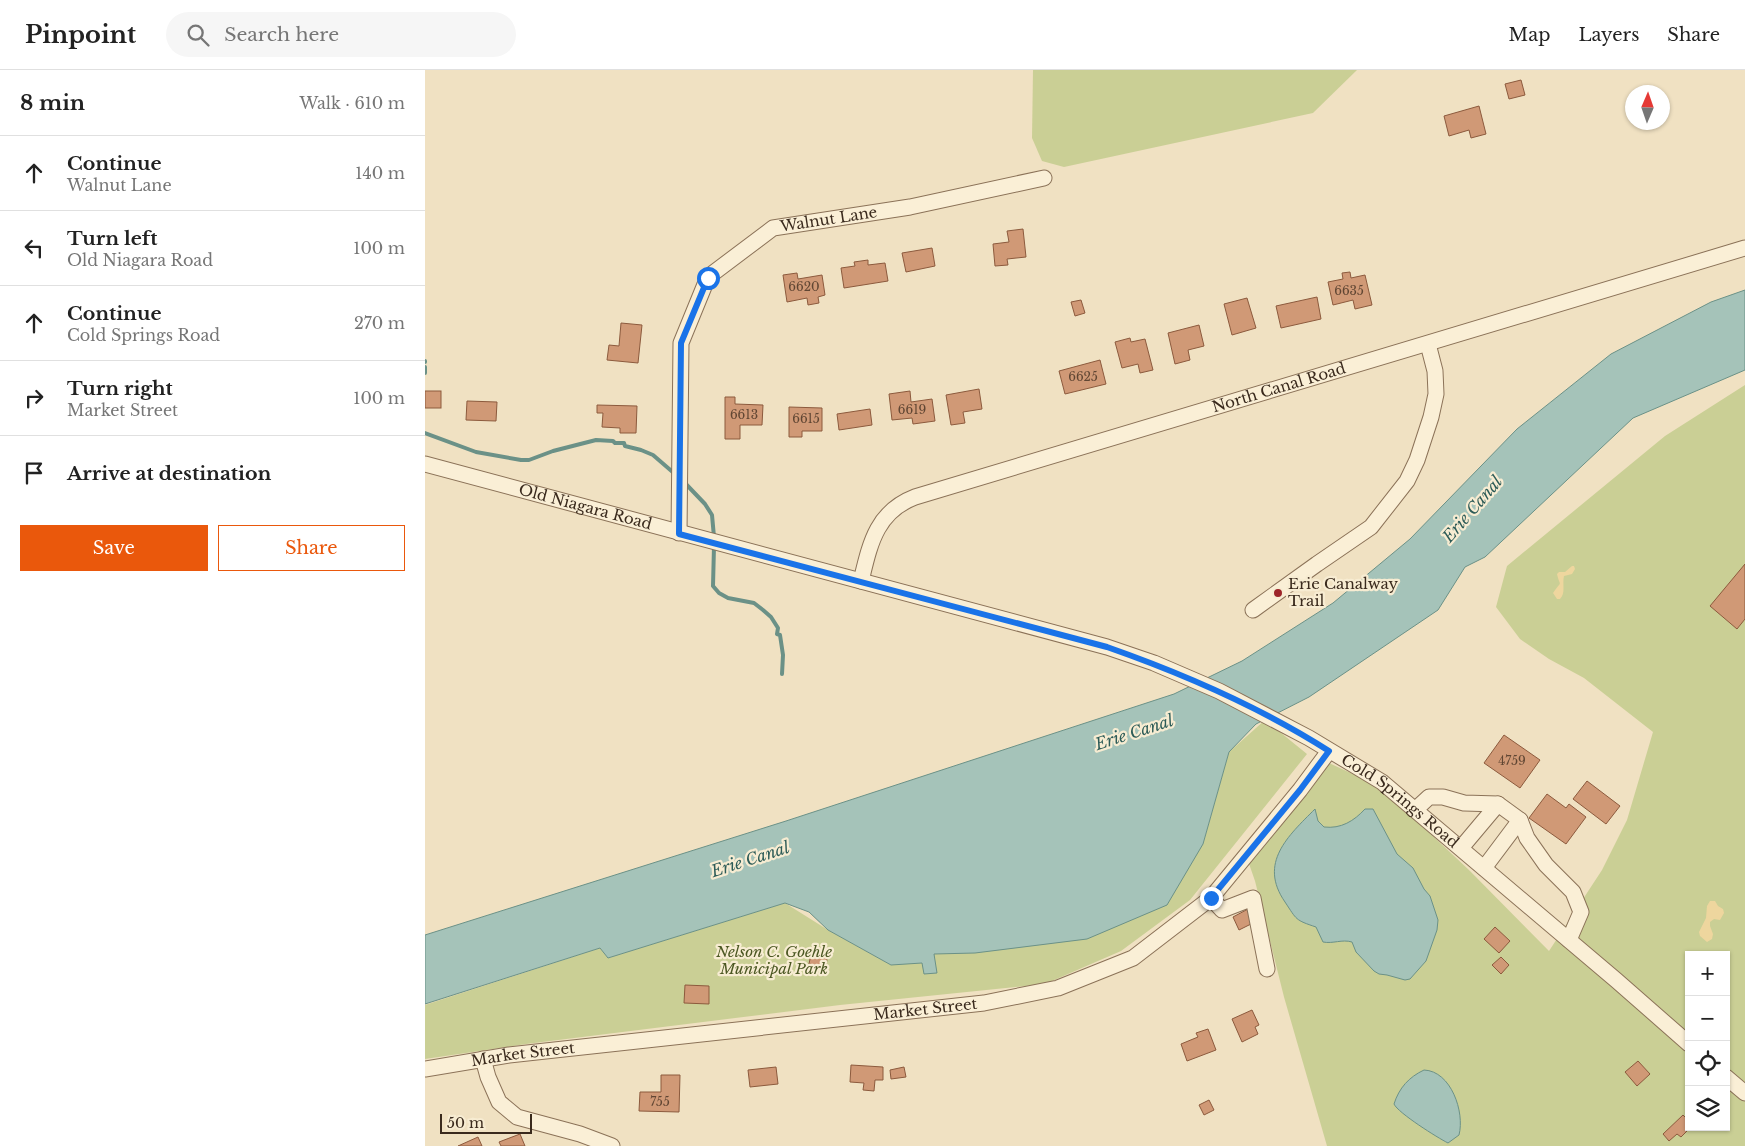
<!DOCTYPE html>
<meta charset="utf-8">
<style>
:root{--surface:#fff;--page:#f6f6f6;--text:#222;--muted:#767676;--line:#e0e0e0;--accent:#ea580c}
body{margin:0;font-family:"Libre Baskerville",serif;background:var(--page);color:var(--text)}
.controls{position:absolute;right:15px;bottom:15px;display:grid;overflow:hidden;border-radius:0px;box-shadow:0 1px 4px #0004}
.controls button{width:45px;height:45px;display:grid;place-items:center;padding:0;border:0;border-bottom:1px solid var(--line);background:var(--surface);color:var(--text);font:25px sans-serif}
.compass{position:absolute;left:1200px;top:15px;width:45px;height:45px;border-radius:50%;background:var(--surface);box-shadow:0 1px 4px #0004;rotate:2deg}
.scale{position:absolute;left:15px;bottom:12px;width:92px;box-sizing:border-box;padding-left:5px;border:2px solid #3a2a1d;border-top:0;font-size:14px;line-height:18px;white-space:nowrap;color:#3a2a1d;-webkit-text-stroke:4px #f7ecd2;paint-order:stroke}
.stop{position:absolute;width:15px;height:15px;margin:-11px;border:4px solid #1a73e8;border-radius:50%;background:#fff}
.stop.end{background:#1a73e8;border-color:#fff;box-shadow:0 1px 5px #0008}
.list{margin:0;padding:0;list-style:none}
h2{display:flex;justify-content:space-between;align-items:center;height:65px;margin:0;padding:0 20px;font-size:21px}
h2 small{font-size:16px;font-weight:400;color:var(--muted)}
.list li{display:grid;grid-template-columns:32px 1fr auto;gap:15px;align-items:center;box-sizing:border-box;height:75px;padding:0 20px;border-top:1px solid var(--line)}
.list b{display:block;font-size:19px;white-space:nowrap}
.list p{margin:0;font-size:16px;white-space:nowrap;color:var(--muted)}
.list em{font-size:16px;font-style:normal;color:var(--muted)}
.actions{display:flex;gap:10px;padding:15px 20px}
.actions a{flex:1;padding:11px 0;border:1px solid var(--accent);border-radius:0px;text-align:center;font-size:18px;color:var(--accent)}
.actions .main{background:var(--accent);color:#fff}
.icon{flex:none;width:28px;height:28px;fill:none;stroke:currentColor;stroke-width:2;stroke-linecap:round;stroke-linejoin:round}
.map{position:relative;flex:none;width:1320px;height:1076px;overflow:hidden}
header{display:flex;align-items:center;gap:30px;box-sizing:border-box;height:70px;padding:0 25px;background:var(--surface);border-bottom:1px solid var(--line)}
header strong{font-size:24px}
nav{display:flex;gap:28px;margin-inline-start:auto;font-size:18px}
.search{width:350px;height:45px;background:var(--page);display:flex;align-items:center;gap:12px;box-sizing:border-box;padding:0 18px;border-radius:28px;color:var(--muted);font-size:19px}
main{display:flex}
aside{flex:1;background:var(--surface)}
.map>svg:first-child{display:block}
</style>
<header>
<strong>Pinpoint</strong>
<div class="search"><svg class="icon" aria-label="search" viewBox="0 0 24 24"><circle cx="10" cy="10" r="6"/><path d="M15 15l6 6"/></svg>Search here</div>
<nav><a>Map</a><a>Layers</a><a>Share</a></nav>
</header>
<main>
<aside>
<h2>8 min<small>Walk · 610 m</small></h2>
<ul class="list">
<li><svg class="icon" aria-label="ahead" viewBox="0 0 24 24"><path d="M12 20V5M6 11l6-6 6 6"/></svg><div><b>Continue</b><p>Walnut Lane</p></div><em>140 m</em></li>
<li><svg class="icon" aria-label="left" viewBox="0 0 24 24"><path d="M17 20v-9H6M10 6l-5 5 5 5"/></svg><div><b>Turn left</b><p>Old Niagara Road</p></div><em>100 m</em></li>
<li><svg class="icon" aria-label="ahead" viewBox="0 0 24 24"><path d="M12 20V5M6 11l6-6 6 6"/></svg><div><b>Continue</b><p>Cold Springs Road</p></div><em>270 m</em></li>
<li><svg class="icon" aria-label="right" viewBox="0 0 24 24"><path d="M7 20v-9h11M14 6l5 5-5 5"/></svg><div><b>Turn right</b><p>Market Street</p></div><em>100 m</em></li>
<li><svg class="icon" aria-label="arrive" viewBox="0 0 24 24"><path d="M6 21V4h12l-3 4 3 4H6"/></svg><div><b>Arrive at destination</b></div></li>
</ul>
<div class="actions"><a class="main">Save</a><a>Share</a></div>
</aside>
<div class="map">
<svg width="1320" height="1076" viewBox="0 0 1320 1076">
<rect width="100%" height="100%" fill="#f0e1c2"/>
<g fill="#cacf95" fill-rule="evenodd">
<path d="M 608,0 L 932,0 L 888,43 L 639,97 L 617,91 L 607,68 Z"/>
<path d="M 1320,315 L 1320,1076 L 902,1076 L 859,927 L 830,811 L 821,785 L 904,693 L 941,710 L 976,736 L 1045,801 L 1124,881 L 1177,800 L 1202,750 L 1228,662 L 1159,608 L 1124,589 L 1095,569 L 1071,537 L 1082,496 L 1240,366 ZM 1264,885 L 1301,885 L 1301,1057 L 1264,1057 Z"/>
<path d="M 840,650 L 882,684 L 765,830 L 696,881 L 620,914 L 415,935 L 101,974 L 0,989 L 0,935 L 175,878 L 183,888 L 360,833 L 403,860 L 466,895 L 778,774 L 804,682 Z"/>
</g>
<g fill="#eed69e">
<path d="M 1147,496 L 1149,496 L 1150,499 L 1147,504 L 1139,506 C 1137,514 1141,523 1135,529 L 1132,529 L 1128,523 C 1138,509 1135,518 1132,504 L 1134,502 L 1140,502 Z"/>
<path d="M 1285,831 L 1290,831 L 1293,836 L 1298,839 L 1299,843 L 1295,850 L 1289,849 L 1285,852 L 1285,856 L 1288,864 L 1287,869 L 1282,872 L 1275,866 L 1274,862 L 1281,848 L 1282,836 Z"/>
</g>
<g fill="#a5c3b9" stroke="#6b9187">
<path d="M 1320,220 L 1320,300 L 1208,348 L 1060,487 L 1040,497 L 1013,540 L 884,627 L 831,654 L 804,682 L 778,774 L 742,835 L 662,869 L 550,883 L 509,884 L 512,903 L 499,904 L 497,893 L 466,895 L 403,860 L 384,842 L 360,833 L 183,888 L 175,878 L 0,934 L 0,865 L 361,751 L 749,624 L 817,591 L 908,533 L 985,469 L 1092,359 L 1186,284 L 1286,232 Z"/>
<path d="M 890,739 L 893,751 L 899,757 C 916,759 929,751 940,739 L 948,739 L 972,784 L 988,798 L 999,819 L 1005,826 L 1013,850 L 1012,860 L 1001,891 L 985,909 L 980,910 L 962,905 L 954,904 L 949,901 L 931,882 L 927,872 C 917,869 908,874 898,872 L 891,857 C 870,850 872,850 860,832 C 833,793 863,766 890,739 Z"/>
<path d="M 999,1000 C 1026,1001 1040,1042 1034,1065 L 1023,1073 C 1013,1068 973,1043 969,1034 C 974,1018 984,1007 999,1000 Z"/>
</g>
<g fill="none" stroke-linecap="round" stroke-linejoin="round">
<g stroke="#6b9187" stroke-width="4">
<path d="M 0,291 L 0,292"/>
<path d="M 0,297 L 0,303"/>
<path d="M 0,363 L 51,382 L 96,390 L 104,390 L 128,381 L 171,370 L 188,371 L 190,373 L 199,373 L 200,376 L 216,380 L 228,385 L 250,404"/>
<path d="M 259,412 L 280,434 L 287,445 L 289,467"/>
<path d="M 289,476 L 288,516 L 294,523 L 303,528 L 329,533 L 338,540 L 346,547 L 353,558 L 352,564 L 355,565 L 358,585 L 357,604"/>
</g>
</g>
<g fill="#d09976" stroke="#8c5a3d">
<path d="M 1096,10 L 1100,25 L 1084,29 L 1080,14 Z"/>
<path d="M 1054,36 L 1061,64 L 1046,68 L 1044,60 L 1024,66 L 1019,46 Z"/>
<path d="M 598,159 L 601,187 L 582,189 L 583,195 L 570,196 L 568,174 L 584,172 L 582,161 Z"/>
<path d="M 507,178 L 510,196 L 481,202 L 477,183 Z"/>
<path d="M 443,190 L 443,195 L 460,193 L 463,211 L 419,218 L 416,198 L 430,196 L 429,192 Z"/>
<path d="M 925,202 L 926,208 L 940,205 L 947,235 L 930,239 L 928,230 L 908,235 L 903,212 L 918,209 L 917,203 Z"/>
<path d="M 372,203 L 373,209 L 397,205 L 400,225 L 393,227 L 394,233 L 383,235 L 382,228 L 362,232 L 358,205 Z"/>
<path d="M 892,227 L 896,249 L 856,258 L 851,236 Z"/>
<path d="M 822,228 L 831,258 L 807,265 L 799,234 Z"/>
<path d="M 656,230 L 660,243 L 650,246 L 646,232 Z"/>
<path d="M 196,253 L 217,255 L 213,293 L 182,290 L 184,275 L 194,276 Z"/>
<path d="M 774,255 L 779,276 L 763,280 L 765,290 L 750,294 L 743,263 Z"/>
<path d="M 705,268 L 706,272 L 720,269 L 728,300 L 715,303 L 713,294 L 697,298 L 690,272 Z"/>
<path d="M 675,290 L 681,314 L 640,324 L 634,301 Z"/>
<path d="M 554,319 L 557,339 L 538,342 L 540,353 L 526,355 L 521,325 Z"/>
<rect x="0" y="321" width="16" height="17"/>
<path d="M 485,321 L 486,332 L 507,329 L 510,351 L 488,354 L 487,348 L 467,350 L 464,324 Z"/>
<path d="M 300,327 L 310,327 L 310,334 L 338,335 L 337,355 L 315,355 L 315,369 L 300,369 Z"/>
<path d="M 42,331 L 72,332 L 71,351 L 41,350 Z"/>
<path d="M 172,335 L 212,336 L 211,363 L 195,363 L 195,358 L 177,357 L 178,343 L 172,343 Z"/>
<path d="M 364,337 L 397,338 L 397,361 L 377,361 L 377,367 L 364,367 Z"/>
<path d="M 445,339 L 447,355 L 414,360 L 412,344 Z"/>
<path d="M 1320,494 L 1320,549 L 1312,559 L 1285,536 Z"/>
<path d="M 1079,665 L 1115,690 L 1095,718 L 1059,693 Z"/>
<path d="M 1162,711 L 1195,736 L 1181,754 L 1148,729 Z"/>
<path d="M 1122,724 L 1141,738 L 1144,734 L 1161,747 L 1141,774 L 1104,748 Z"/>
<path d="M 823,839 L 830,852 L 814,860 L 808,847 Z"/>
<path d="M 1070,857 L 1085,871 L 1074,883 L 1059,869 Z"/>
<path d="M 387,879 L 403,881 L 401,897 L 384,894 Z"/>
<path d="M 1076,887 L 1084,895 L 1076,904 L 1067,895 Z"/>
<path d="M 260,915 L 284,916 L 284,934 L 259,933 Z"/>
<path d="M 827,940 L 834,955 L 830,957 L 833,964 L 817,972 L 807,949 Z"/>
<path d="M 783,959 L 791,980 L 762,991 L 756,974 L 773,967 L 771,963 Z"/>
<path d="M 1213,991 L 1225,1004 L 1212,1016 L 1200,1002 Z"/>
<path d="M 426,995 L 458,997 L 458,1010 L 450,1010 L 449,1021 L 438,1020 L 439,1013 L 425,1012 Z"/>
<path d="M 351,997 L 353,1014 L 325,1017 L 323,1000 Z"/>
<path d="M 479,997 L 481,1007 L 466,1009 L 465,1000 Z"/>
<path d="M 236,1005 L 255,1005 L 254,1042 L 214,1041 L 215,1022 L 236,1022 Z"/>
<path d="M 784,1030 L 789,1040 L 779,1045 L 774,1035 Z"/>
<path d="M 1258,1045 L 1264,1051 L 1264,1057 L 1266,1057 L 1256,1067 L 1252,1064 L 1244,1071 L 1238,1064 Z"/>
<path d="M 95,1064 L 100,1076 L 76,1076 L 74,1072 Z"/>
<path d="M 53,1067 L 57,1076 L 33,1076 Z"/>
</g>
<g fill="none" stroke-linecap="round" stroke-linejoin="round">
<g stroke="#8b7258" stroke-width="17">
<g id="minor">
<path id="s1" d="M 0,394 L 682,577 L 729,593 L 794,621 L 884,668 L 957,712 L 1191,910 L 1264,974"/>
<path id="s2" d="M 254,463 L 256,273 L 283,207 L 348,158 L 485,137 L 619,108"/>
<path id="s3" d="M 436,511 C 445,474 451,442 490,427 L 1320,178"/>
<path d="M 828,540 L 892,494 L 946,457 L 982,411 L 992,390 L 1006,347 L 1011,324 L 1010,301 L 1003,274"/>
<path d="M 990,740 L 1004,727 L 1018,727 L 1039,733 L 1073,734 L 1095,750 L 1102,768 L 1121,795 L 1148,822 L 1156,842 L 1144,870"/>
<path d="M 1036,778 L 1073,734"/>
<path d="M 1059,798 L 1095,750"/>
<path d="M 786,828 L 797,840 L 828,828 L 842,899"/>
<path d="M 58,989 L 63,1007 L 74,1032 L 92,1047 L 155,1064 L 187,1076"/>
<path id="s4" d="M 0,999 L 84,985 L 559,933 L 633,918 L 708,888 L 786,828 L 875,720 L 904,681"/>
<path d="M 1301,1007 L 1320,1023"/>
</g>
</g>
<use href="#minor" stroke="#faefd6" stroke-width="15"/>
</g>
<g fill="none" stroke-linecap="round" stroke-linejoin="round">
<path stroke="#1a73e8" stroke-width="6" d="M 283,208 L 256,273 L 254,464 L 682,577 C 759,604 835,637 904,681 L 875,720 L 786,828"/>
</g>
<circle fill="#9d2529" stroke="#f7ecd2" stroke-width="2" cx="853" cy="523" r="5"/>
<g text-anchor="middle" stroke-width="4.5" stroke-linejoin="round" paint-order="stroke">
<g font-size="12" fill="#604633">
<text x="379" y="221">6620</text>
<text x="924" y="225">6635</text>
<text x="658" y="311">6625</text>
<text x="487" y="344">6619</text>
<text x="319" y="349">6613</text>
<text x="381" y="353">6615</text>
<text x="1087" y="695">4759</text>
<text x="235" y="1036">755</text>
</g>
<g font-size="15" fill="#3a2a1d" stroke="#f7ecd2">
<text dy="5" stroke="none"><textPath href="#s2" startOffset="399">Walnut Lane</textPath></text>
<text dy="5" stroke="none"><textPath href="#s3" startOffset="485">North Canal Road</textPath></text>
<text dy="5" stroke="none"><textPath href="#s1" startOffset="166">Old Niagara Road</textPath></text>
<text dy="5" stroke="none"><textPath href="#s1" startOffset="1039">Cold Springs Road</textPath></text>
<text dy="5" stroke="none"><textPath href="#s4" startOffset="504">Market Street</textPath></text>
<text dy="5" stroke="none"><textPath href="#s4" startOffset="99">Market Street</textPath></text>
</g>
<g font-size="15" fill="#3a2a1d" stroke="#f7ecd2" text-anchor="start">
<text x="863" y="519">Erie Canalway<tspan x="863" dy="17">Trail</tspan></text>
</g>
<g font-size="15" font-style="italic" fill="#4c5823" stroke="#f7ecd2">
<text x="349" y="887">Nelson C. Goehle<tspan x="349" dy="17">Municipal Park</tspan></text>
</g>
<g font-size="16" font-style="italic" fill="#2c5b57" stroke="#f7ecd2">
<text transform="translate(1047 439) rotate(-49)" y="6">Erie Canal</text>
<text transform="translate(709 662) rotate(-18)" y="6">Erie Canal</text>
<text transform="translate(325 789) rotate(-18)" y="6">Erie Canal</text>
</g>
</g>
</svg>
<div class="controls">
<button>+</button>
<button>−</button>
<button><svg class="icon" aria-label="locate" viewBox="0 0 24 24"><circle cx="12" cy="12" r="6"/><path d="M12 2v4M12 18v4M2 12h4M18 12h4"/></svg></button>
<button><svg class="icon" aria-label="layers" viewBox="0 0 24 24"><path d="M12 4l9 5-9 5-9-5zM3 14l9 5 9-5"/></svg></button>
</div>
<svg class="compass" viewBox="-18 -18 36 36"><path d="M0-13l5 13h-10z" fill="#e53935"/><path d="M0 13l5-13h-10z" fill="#767676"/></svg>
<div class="scale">50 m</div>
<div class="stop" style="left:283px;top:208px"></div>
<div class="stop end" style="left:786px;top:828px"></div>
</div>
</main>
